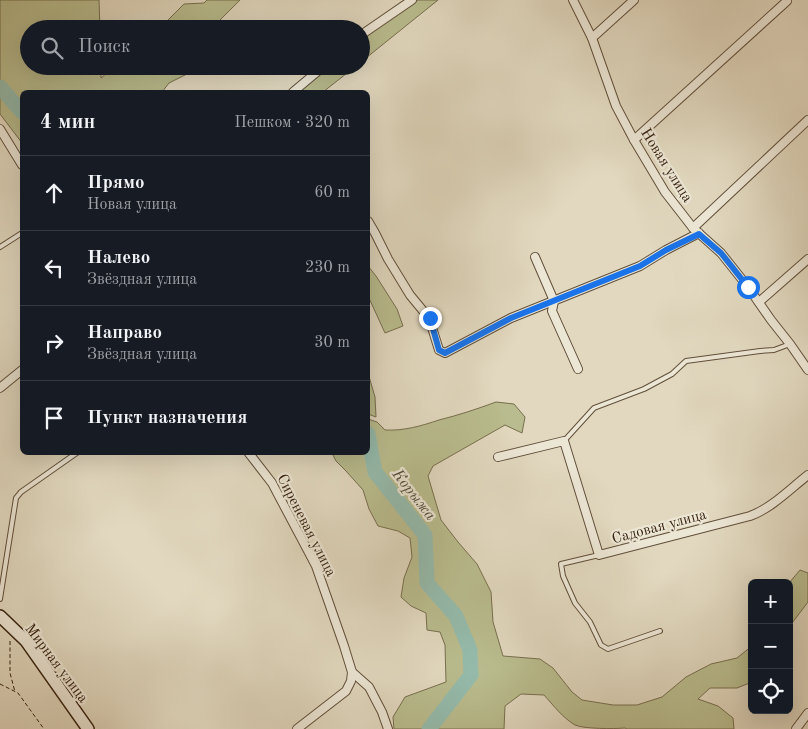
<!DOCTYPE html>
<html lang="ru">
<meta charset="utf-8">
<style>
:root{--surface:#171b24;--page:#242831;--text:#f1f3f6;--muted:#9ea1a6;--line:#363941}
body{margin:0;font-family:"Old Standard TT",serif;background:var(--page);color:var(--text)}
.controls{position:absolute;right:15px;bottom:15px;display:grid;overflow:hidden;border-radius:8px;box-shadow:0 5px 20px #0002}
.controls button{width:45px;height:45px;display:grid;place-items:center;padding:0;border:0;border-bottom:1px solid var(--line);background:var(--surface);color:var(--text);font:25px sans-serif}
.stop{position:absolute;width:15px;height:15px;margin:-11px;border:4px solid #1a73e8;border-radius:50%;background:#fff}
.stop.end{background:#1a73e8;border-color:#fff;box-shadow:0 1px 5px #0008}
.list{margin:0;padding:0;list-style:none}
h2{display:flex;justify-content:space-between;align-items:center;height:65px;margin:0;padding:0 20px;font-size:21px}
h2 small{font-size:16px;font-weight:400;color:var(--muted)}
.list li{display:grid;grid-template-columns:32px 1fr auto;gap:15px;align-items:center;box-sizing:border-box;height:75px;padding:0 20px;border-top:1px solid var(--line)}
.list b{display:block;font-size:19px;white-space:nowrap}
.list p{margin:0;font-size:16px;white-space:nowrap;color:var(--muted)}
.list em{font-size:16px;font-style:normal;color:var(--muted)}
.icon{flex:none;width:28px;height:28px;fill:none;stroke:currentColor;stroke-width:2;stroke-linecap:round;stroke-linejoin:round}
.map{position:relative;flex:none;width:808px;height:729px;overflow:hidden}
.search{position:absolute;background:var(--surface);box-shadow:0 5px 20px #0002;left:20px;top:20px;width:350px;height:55px;display:flex;align-items:center;gap:12px;box-sizing:border-box;padding:0 18px;border-radius:28px;color:var(--muted);font-size:19px}
.panel{position:absolute;background:var(--surface);box-shadow:0 5px 20px #0002;left:20px;top:90px;width:350px;height:365px;border-radius:8px}
.map>svg:first-child{display:block}
</style>
<div class="map">
<svg width="808" height="729" viewBox="0 0 808 729">
<rect width="100%" height="100%" fill="#e1d8bf"/>
<filter id="stains"><feTurbulence type="fractalNoise" baseFrequency=".004" numOctaves="4"/><feColorMatrix values="0 0 0 0 .2 0 0 0 0 .09 0 0 0 0 .02 0 0 0 .5 -.17"/></filter>
<radialGradient id="worn" r=".72"><stop offset=".6" stop-color="#630" stop-opacity="0"/><stop offset="1" stop-color="#630" stop-opacity=".3"/></radialGradient>
<g fill="#b9bc8e" stroke="#786e4e">
<path d="M 0,0 L 99,0 L 100,29 L 29,29 L 29,66 L 101,66 L 101,78 L 115,66 L 196,66 L 195,70 L 169,83 L 162,92 L 22,92 L 22,143 L 0,114 Z"/>
<path d="M 207,0 L 240,0 L 211,29 L 159,29 L 184,4 L 204,3 Z"/>
<path d="M 418,0 L 438,0 L 361,62 L 361,39 Z"/>
<path d="M 325,66 L 356,66 L 323,92 L 295,92 Z"/>
<path d="M 368,266 L 376,276 L 397,309 L 403,326 L 385,333 L 368,296 Z"/>
<path d="M 368,373 L 375,397 L 376,417 L 368,414 Z"/>
<path d="M 496,402 L 514,404 L 525,417 L 522,433 L 505,425 L 433,466 L 428,476 L 441,520 L 458,542 L 477,564 L 491,592 L 493,622 L 503,656 L 540,659 L 553,668 L 572,692 L 582,700 L 613,705 L 637,705 L 662,697 L 686,677 L 711,664 L 737,658 L 752,646 L 752,682 L 737,688 L 710,688 L 698,699 L 718,706 L 733,718 L 734,729 L 627,729 L 625,728 C 614,729 584,729 575,725 C 563,718 553,705 544,695 L 521,694 L 505,706 L 504,729 L 394,729 L 393,717 L 405,697 L 446,682 L 445,645 L 440,632 L 427,630 L 426,613 L 411,606 L 401,597 L 404,578 L 412,557 L 410,538 L 398,531 L 378,526 L 369,509 L 363,490 L 346,471 L 336,461 L 332,453 L 368,452 L 368,419 L 377,422 L 385,430 C 404,431 421,426 439,420 C 459,415 477,409 496,402 Z"/>
<path d="M 800,570 L 808,573 L 808,602 L 789,627 L 789,583 Z"/>
</g>
<g fill="none" stroke-linecap="round" stroke-linejoin="round">
<g stroke="#95bbac" stroke-width="15">
<path d="M 0,87 L 22,112"/>
<path d="M 368,434 L 375,472 L 425,535 L 427,583 L 456,616 L 470,650 L 471,675 L 429,729"/>
</g>
<g stroke="#614f3a" stroke-width="6">
<g id="lane">
<path d="M 0,247 L 22,233"/>
<path d="M 564,441 L 594,408 L 644,389 L 672,374 L 686,361 L 760,351 L 774,350 L 790,344"/>
<path d="M 599,555 L 561,564 L 563,576 L 575,603 L 590,622 L 601,645 L 608,649 L 660,631"/>
<path d="M 0,599 L 16,498 L 21,492 L 78,452"/>
</g>
</g>
<g stroke="#614f3a" stroke-width="10">
<g id="street">
<path d="M 573,0 L 592,38 L 616,106 L 634,140 L 665,192 L 693,228 L 721,253 L 748,287 L 771,320 L 790,344 L 808,370"/>
<path d="M 361,35 L 412,0"/>
<path d="M 592,38 L 634,0"/>
<path d="M 293,92 L 324,66"/>
<path d="M 0,129 L 22,165"/>
<path d="M 634,140 L 787,1"/>
<path d="M 368,221 L 375,233 L 388,259 L 410,295 L 429,318 L 439,350 L 445,353 L 511,318 L 640,266 L 666,250 L 699,233"/>
<path d="M 693,228 L 808,120"/>
<path d="M 535,257 L 554,301 L 552,311 L 578,369"/>
<path d="M 759,302 L 808,259"/>
<path d="M 0,388 L 22,370"/>
<path d="M 248,452 L 272,483 L 316,566 L 344,646 L 352,672 L 351,681 L 346,691 L 297,729"/>
<path d="M 498,457 L 564,441 L 599,555 L 750,516 C 772,508 790,489 808,475"/>
<path d="M 352,672 L 369,687 L 382,712 L 388,729"/>
<path d="M 796,729 L 808,713"/>
</g>
</g>
<g stroke="#36210e" stroke-width="14">
<path id="secondary" d="M 0,616 L 26,641 L 88,729"/>
</g>
<g stroke="#36210e" stroke-width="1" stroke-dasharray="4 2.5" stroke-linecap="butt">
<path d="M 10,641 L 10,673 L 15,692"/>
<path d="M 0,684 L 18,693 L 44,729"/>
</g>
<use href="#lane" stroke="#ece6d5" stroke-width="4"/>
<use href="#street" stroke="#ece6d5" stroke-width="8"/>
<use href="#secondary" stroke="#ece6d5" stroke-width="11"/>
</g>
<g fill="none" stroke-linecap="round" stroke-linejoin="round">
<path stroke="#1a73e8" stroke-width="6" d="M 430,318 L 439,350 L 445,353 L 511,318 L 640,266 L 666,250 L 699,234 L 721,253 L 748,287"/>
</g>
<g text-anchor="middle" stroke-width="4.5" stroke-linejoin="round" paint-order="stroke">
<g font-size="15" fill="#36210e" stroke="#ece6d5">
<text transform="translate(667 165) rotate(58)" y="5">Новая улица</text>
<text transform="translate(307 525) rotate(63)" y="5">Сиреневая улица</text>
<text transform="translate(659 526) rotate(-15)" y="5">Садовая улица</text>
<text transform="translate(57 663) rotate(53)" y="5">Мирная улица</text>
</g>
<g font-size="16" font-style="italic" fill="#524f3d" stroke="#ece6d5">
<text transform="translate(415 494) rotate(52)" y="6">Корыжа</text>
</g>
</g>
<rect width="100%" height="100%" filter="url(#stains)"/>
<rect width="100%" height="100%" fill="url(#worn)"/>
</svg>
<div class="controls">
<button>+</button>
<button>−</button>
<button><svg class="icon" aria-label="locate" viewBox="0 0 24 24"><circle cx="12" cy="12" r="6"/><path d="M12 2v4M12 18v4M2 12h4M18 12h4"/></svg></button>
</div>
<div class="stop" style="left:748px;top:287px"></div>
<div class="stop end" style="left:430px;top:318px"></div>
<div class="search"><svg class="icon" aria-label="search" viewBox="0 0 24 24"><circle cx="10" cy="10" r="6"/><path d="M15 15l6 6"/></svg>Поиск</div>
<section class="panel">
<h2>4 мин<small>Пешком · 320 m</small></h2>
<ul class="list">
<li><svg class="icon" aria-label="ahead" viewBox="0 0 24 24"><path d="M12 20V5M6 11l6-6 6 6"/></svg><div><b>Прямо</b><p>Новая улица</p></div><em>60 m</em></li>
<li><svg class="icon" aria-label="left" viewBox="0 0 24 24"><path d="M17 20v-9H6M10 6l-5 5 5 5"/></svg><div><b>Налево</b><p>Звёздная улица</p></div><em>230 m</em></li>
<li><svg class="icon" aria-label="right" viewBox="0 0 24 24"><path d="M7 20v-9h11M14 6l5 5-5 5"/></svg><div><b>Направо</b><p>Звёздная улица</p></div><em>30 m</em></li>
<li><svg class="icon" aria-label="arrive" viewBox="0 0 24 24"><path d="M6 21V4h12l-3 4 3 4H6"/></svg><div><b>Пункт назначения</b></div></li>
</ul>
</section>
</div>
